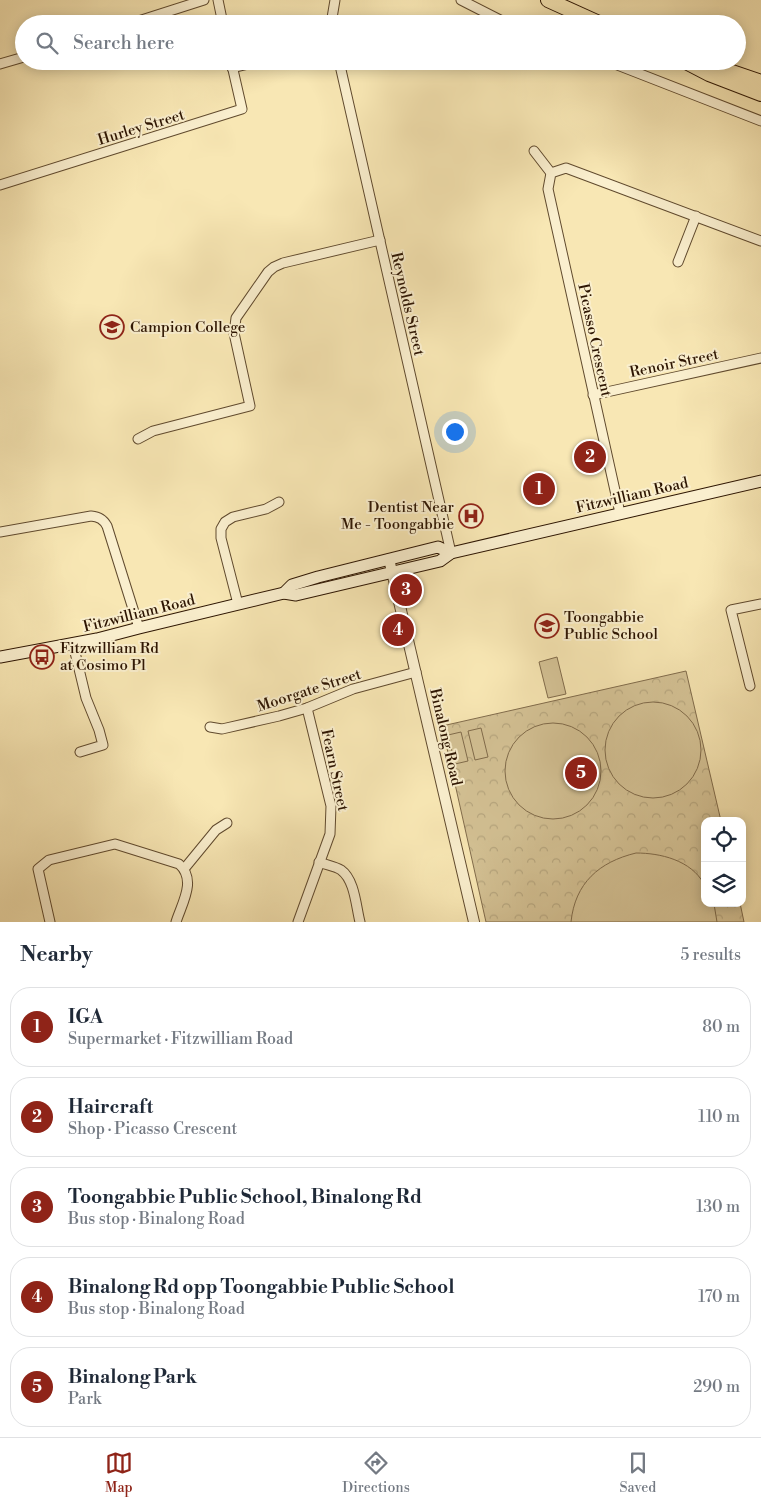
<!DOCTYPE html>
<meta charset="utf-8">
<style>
:root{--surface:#fff;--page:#f6f6f7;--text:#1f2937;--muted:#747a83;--line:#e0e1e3;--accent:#8f2418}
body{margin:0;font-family:"Libre Bodoni",serif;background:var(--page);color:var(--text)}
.controls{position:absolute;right:15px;bottom:15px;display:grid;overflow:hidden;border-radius:10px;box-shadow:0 2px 12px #0003}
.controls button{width:45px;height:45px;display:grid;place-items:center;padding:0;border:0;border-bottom:1px solid var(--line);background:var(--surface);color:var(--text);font:25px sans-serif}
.you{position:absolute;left:454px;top:431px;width:18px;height:18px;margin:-12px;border:4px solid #fff;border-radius:50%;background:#1a73e8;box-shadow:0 0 0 8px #1a73e833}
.badge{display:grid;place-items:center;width:32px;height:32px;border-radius:50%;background:var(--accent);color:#fff;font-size:16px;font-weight:700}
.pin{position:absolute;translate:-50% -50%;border:2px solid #fff;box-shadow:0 1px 5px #0006}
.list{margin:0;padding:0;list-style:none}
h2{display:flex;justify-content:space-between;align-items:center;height:65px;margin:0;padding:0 20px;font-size:21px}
h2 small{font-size:16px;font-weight:400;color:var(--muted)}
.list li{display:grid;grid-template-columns:32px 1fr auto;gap:15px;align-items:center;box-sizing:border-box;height:80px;margin:0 10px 10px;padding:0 10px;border:1px solid var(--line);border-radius:20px}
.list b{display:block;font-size:19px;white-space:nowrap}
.list p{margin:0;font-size:16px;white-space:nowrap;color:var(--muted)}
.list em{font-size:16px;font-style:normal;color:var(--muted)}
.icon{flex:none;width:28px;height:28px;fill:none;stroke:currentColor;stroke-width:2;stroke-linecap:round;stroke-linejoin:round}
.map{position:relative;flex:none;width:761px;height:922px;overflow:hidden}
.search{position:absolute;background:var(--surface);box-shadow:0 2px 12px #0003;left:15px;right:15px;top:15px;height:55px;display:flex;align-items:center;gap:12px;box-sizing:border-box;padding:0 18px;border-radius:28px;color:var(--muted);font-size:19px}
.sheet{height:515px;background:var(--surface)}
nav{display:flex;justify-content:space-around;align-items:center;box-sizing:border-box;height:70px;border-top:1px solid var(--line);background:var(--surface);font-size:14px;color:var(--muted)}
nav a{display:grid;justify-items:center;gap:2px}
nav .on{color:var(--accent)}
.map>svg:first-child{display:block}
</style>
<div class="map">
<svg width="761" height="922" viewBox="0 0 761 922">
<defs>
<pattern id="forest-crowns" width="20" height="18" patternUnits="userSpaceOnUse" patternTransform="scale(1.25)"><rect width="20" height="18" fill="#d5c396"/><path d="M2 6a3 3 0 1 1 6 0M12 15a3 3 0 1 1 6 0" fill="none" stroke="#b7a780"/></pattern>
</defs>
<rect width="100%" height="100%" fill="#f8e7b4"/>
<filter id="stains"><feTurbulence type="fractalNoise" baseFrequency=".004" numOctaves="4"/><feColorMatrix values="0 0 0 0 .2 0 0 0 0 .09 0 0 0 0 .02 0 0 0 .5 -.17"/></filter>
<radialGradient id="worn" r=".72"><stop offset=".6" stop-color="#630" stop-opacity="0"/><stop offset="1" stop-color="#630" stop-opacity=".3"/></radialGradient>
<path fill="url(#forest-crowns)" stroke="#816c4c" d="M 686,671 L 721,821 L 705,821 L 705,903 L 740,903 L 744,922 L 486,922 L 442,726 Z"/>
<g fill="#d5c396" stroke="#816c4c">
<path d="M 557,657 L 566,694 L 548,698 L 539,662 Z"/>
<circle cx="653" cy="750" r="48"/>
<circle cx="553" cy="771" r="48"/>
<path d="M 481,728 L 488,757 L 475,760 L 468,731 Z"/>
<path d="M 461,732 L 468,761 L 455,764 L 448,735 Z"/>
<path d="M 636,853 C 660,853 691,860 704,884 C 706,889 705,898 705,903 L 714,904 L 717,922 L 571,922 C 575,883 599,862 636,853 Z"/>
</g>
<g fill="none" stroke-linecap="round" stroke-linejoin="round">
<g stroke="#604a2e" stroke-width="11">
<g id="minor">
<path d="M 218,0 L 223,24"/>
<path d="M 461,0 L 508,24"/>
<path d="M 129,24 L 204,0"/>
<path d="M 331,24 L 335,0"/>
<path d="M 339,61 L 451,553"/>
<path d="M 607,61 L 761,121"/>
<path d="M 0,64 L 24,57"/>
<path d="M 232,68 L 260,61"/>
<path d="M 534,151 L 551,173"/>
<path d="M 0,185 L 242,109 L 231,61"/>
<path d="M 678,262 L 696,216"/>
<path d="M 593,395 L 761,358"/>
<path d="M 138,439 L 153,431 L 250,406 L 234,333 L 236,318 L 268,272 L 274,267 L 283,263 L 380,240"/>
<path d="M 620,513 L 548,189 L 551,173 L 566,168 L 761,241"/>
<path d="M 0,532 L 91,516 C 99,517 103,519 107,526 L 139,628"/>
<path d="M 238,604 L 221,538 L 221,529 L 225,522 L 233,517 L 266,509 L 279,502"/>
<path d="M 73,644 L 86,698 L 99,730 L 103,745 L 80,752"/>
<path d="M 750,686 L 731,610 L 761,604"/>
<path d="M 210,727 L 222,729 L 279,716 L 307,708 L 353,689 L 416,672"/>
<path d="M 319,862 C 326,865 335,866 341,870 C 355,880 356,907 360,922"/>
<path d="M 184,869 L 216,830 L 227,823"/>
<path d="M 50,922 L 38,869 L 49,860 L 115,844 L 179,864 C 197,880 182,903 176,922"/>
<path d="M 298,922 L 330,834 L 331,806 L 307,708"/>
</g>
</g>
<g stroke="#604a2e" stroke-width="12">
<path id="tertiary" d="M 389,559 L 474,922"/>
</g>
<g stroke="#2d1502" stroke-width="13">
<g id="secondary">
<path d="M 284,593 L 292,585 L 318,577 L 438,547 L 451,553"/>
<path d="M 0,657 L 97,639 L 139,628 L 284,593 L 296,595 L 440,561 L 451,553 L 761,481"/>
</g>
</g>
<g stroke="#2d1502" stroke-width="16">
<g id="trunk">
<path d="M 548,0 L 601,24"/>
<path d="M 684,61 L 709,74 L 761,94"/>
<path d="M 700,61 L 761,82"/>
</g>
</g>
<use href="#minor" stroke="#faefce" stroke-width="9"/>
<use href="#tertiary" stroke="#faefce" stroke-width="10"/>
<use href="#secondary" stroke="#faefce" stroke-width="11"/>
<use href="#trunk" stroke="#f8e7b4" stroke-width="14"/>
</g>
<defs>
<g id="school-ring" transform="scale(1.25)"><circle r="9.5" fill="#faefce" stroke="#8f2418" stroke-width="1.5"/><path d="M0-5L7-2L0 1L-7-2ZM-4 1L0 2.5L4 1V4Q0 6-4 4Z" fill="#8f2418"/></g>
<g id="hospital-ring" transform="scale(1.25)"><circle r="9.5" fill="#faefce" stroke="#8f2418" stroke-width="1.5"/><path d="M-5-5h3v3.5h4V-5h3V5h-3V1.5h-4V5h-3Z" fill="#8f2418"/></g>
<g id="bus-ring" transform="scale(1.25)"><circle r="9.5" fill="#faefce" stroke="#8f2418" stroke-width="1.5"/><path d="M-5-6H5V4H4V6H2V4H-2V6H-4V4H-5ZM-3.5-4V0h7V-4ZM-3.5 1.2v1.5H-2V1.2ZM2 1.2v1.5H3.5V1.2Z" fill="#8f2418"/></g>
</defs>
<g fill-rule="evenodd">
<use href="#school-ring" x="112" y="327"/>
<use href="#hospital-ring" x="471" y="516"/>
<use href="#school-ring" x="547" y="626"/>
<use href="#bus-ring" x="42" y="657"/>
</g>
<g text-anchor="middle" stroke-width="4" stroke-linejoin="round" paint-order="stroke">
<g font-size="15" fill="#2d1502" stroke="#faefce">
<text transform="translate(141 127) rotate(-17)" y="5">Hurley Street</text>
<text transform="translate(408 304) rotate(77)" y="5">Reynolds Street</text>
<text transform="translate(595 340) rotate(78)" y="5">Picasso Crescent</text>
<text transform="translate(674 363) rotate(-12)" y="5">Renoir Street</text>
<text transform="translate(632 495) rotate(-13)" y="5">Fitzwilliam Road</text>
<text transform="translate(139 613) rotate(-14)" y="5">Fitzwilliam Road</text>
<text transform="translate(309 690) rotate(-18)" y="5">Moorgate Street</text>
<text transform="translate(446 737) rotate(77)" y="5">Binalong Road</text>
<text transform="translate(335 770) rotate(78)" y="5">Fearn Street</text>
</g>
<g font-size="15" fill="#2d1502" stroke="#faefce" text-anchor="start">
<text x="130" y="332">Campion College</text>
<text x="454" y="512" text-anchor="end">Dentist Near<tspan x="454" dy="17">Me - Toongabbie</tspan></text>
<text x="564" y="622">Toongabbie<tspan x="564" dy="17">Public School</tspan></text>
<text x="60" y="653">Fitzwilliam Rd<tspan x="60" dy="17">at Cosimo Pl</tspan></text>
</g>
</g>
<rect width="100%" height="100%" filter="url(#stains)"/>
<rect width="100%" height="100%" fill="url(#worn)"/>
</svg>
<div class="controls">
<button><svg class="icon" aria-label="locate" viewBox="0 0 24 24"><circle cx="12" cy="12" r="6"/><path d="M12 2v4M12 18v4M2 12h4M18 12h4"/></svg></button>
<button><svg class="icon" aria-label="layers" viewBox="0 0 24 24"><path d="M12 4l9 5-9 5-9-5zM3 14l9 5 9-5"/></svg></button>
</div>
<div class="you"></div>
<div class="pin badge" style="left:539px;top:489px">1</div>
<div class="pin badge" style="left:590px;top:457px">2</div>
<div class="pin badge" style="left:406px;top:590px">3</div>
<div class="pin badge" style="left:398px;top:630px">4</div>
<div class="pin badge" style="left:581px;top:773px">5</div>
<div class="search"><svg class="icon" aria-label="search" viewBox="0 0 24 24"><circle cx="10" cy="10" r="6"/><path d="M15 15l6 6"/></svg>Search here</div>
</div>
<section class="sheet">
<h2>Nearby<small>5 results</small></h2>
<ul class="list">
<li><span class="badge">1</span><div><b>IGA</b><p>Supermarket · Fitzwilliam Road</p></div><em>80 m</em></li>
<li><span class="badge">2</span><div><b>Haircraft</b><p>Shop · Picasso Crescent</p></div><em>110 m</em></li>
<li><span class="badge">3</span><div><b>Toongabbie Public School, Binalong Rd</b><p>Bus stop · Binalong Road</p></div><em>130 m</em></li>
<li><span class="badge">4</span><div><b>Binalong Rd opp Toongabbie Public School</b><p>Bus stop · Binalong Road</p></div><em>170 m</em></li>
<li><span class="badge">5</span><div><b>Binalong Park</b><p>Park</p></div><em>290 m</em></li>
</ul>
</section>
<nav>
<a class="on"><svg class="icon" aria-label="map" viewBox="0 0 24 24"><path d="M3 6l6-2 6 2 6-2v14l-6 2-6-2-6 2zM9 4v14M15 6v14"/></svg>Map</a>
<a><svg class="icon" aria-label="directions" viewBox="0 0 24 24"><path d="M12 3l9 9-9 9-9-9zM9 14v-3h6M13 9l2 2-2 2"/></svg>Directions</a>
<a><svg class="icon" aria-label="saved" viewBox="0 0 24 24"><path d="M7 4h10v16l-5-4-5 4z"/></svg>Saved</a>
</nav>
